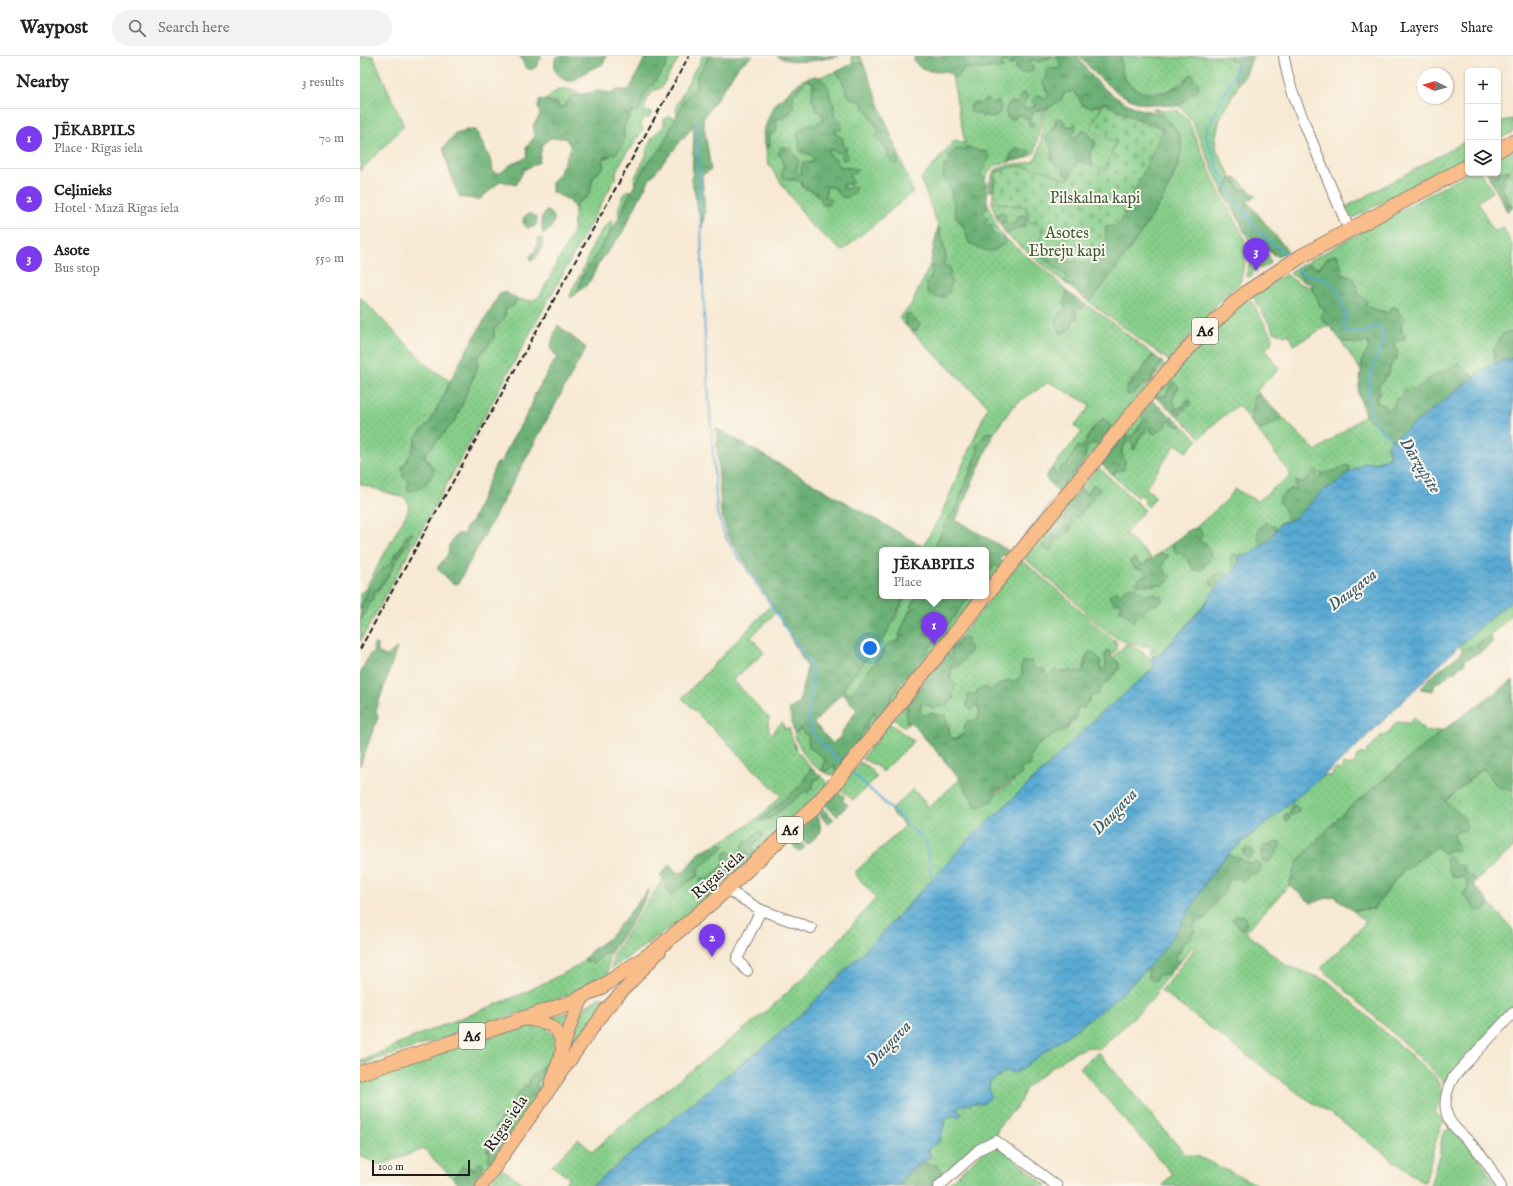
<!DOCTYPE html>
<meta charset="utf-8">
<style>
:root{--surface:#fff;--page:#f2f2f2;--text:#222;--muted:#767676;--line:#e0e0e0;--accent:#7c3aed}
body{margin:0;font-family:"IM FELL English",serif;background:var(--page);color:var(--text)}
.controls{position:absolute;right:12px;top:12px;display:grid;overflow:hidden;border-radius:6px;box-shadow:0 1px 3px #0004}
.controls button{width:36px;height:36px;display:grid;place-items:center;padding:0;border:0;border-bottom:1px solid var(--line);background:var(--surface);color:var(--text);font:20px sans-serif}
.compass{position:absolute;left:1057px;top:12px;width:36px;height:36px;border-radius:50%;background:var(--surface);box-shadow:0 1px 3px #0004;rotate:275deg}
.scale{position:absolute;left:12px;bottom:10px;width:98px;box-sizing:border-box;padding-left:4px;border:2px solid #1c1c1c;border-top:0;font-size:11px;line-height:14px;white-space:nowrap;color:#1c1c1c;-webkit-text-stroke:3px #fbf7ec;paint-order:stroke}
.you{position:absolute;left:510px;top:592px;width:14px;height:14px;margin:-10px;border:3px solid #fff;border-radius:50%;background:#1a73e8;box-shadow:0 0 0 6px #1a73e833}
.badge{display:grid;place-items:center;width:26px;height:26px;border-radius:50%;background:var(--accent);color:#fff;font-size:13px;font-weight:700}
.pin{position:absolute;translate:-50% -33px;filter:drop-shadow(0 1px 2px #0008)}
.pin::after{content:'';position:absolute;top:21px;width:14px;height:12px;background:inherit;clip-path:polygon(0 0,100% 0,50% 100%)}
.popup{position:absolute;left:519px;top:491px;width:110px;height:52px;box-sizing:border-box;display:grid;place-content:center;border-radius:6px;background:var(--surface);filter:drop-shadow(0 1px 3px #0005);font-size:13px;white-space:nowrap;color:var(--muted)}
.popup b{font-size:15px;color:var(--text)}
.popup::after{content:'';position:absolute;left:50%;top:100%;margin-left:-8px;border:8px solid transparent;border-top-color:var(--surface)}
.list{margin:0;padding:0;list-style:none}
h2{display:flex;justify-content:space-between;align-items:center;height:52px;margin:0;padding:0 16px;font-size:17px}
h2 small{font-size:13px;font-weight:400;color:var(--muted)}
.list li{display:grid;grid-template-columns:26px 1fr auto;gap:12px;align-items:center;box-sizing:border-box;height:60px;padding:0 16px;border-top:1px solid var(--line)}
.list b{display:block;font-size:15px;white-space:nowrap}
.list p{margin:0;font-size:13px;white-space:nowrap;color:var(--muted)}
.list em{font-size:13px;font-style:normal;color:var(--muted)}
.icon{flex:none;width:22px;height:22px;fill:none;stroke:currentColor;stroke-width:2;stroke-linecap:round;stroke-linejoin:round}
.map{position:relative;flex:none;width:1153px;height:1130px;overflow:hidden}
header{display:flex;align-items:center;gap:24px;box-sizing:border-box;height:56px;padding:0 20px;background:var(--surface);border-bottom:1px solid var(--line)}
header strong{font-size:19px}
nav{display:flex;gap:22px;margin-inline-start:auto;font-size:14px}
.search{width:280px;height:36px;background:var(--page);display:flex;align-items:center;gap:10px;box-sizing:border-box;padding:0 14px;border-radius:22px;color:var(--muted);font-size:15px}
main{display:flex}
aside{flex:1;background:var(--surface)}
.map>svg:first-child{display:block}
</style>
<header>
<strong>Waypost</strong>
<div class="search"><svg class="icon" aria-label="search" viewBox="0 0 24 24"><circle cx="10" cy="10" r="6"/><path d="M15 15l6 6"/></svg>Search here</div>
<nav><a>Map</a><a>Layers</a><a>Share</a></nav>
</header>
<main>
<aside>
<h2>Nearby<small>3 results</small></h2>
<ul class="list">
<li><span class="badge">1</span><div><b>JĒKABPILS</b><p>Place · Rīgas iela</p></div><em>70 m</em></li>
<li><span class="badge">2</span><div><b>Ceļinieks</b><p>Hotel · Mazā Rīgas iela</p></div><em>360 m</em></li>
<li><span class="badge">3</span><div><b>Asote</b><p>Bus stop</p></div><em>550 m</em></li>
</ul>
</aside>
<div class="map">
<svg width="1153" height="1130" viewBox="0 0 1153 1130">
<defs>
<pattern id="grass-dots" width="8" height="8" patternUnits="userSpaceOnUse"><rect width="8" height="8" fill="#86ce8a"/><path d="M2 2h.1M6 6h.1" fill="none" stroke="#73b076" stroke-width="1.8" stroke-linecap="round"/></pattern>
<pattern id="forest-crowns" width="20" height="18" patternUnits="userSpaceOnUse"><rect width="20" height="18" fill="#6cb176"/><path d="M2 6a3 3 0 1 1 6 0M12 15a3 3 0 1 1 6 0" fill="none" stroke="#588f60"/></pattern>
<pattern id="cemetery-stones" width="16" height="16" patternUnits="userSpaceOnUse"><rect width="16" height="16" fill="#86ce8a"/><path d="M2 7V4a2 2 0 0 1 4 0v3zM10 15v-3a2 2 0 0 1 4 0v3z" fill="#73b076"/></pattern>
<pattern id="water-waves" width="16" height="10" patternUnits="userSpaceOnUse"><rect width="16" height="10" fill="#58a9d3"/><path d="M0 5q4-4 8 0t8 0" fill="none" stroke="#4889aa"/></pattern>
</defs>
<rect width="100%" height="100%" fill="#fbf7ec"/>
<filter id="ink" filterUnits="userSpaceOnUse"><feTurbulence type="fractalNoise" baseFrequency=".025" numOctaves="2"/><feDisplacementMap in="SourceGraphic" scale="8" xChannelSelector="R" yChannelSelector="G"/><feConvolveMatrix kernelMatrix="1 2 1 2 8 2 1 2 1" color-interpolation-filters="sRGB"/></filter>
<filter id="wash" filterUnits="userSpaceOnUse"><feTurbulence type="fractalNoise" baseFrequency=".012" numOctaves="4" result="noise"/><feDisplacementMap in="SourceGraphic" scale="16" xChannelSelector="R" yChannelSelector="G"/><feGaussianBlur stdDeviation="0.9" result="paint"/><feColorMatrix in="noise" values="0 0 0 0 0 0 0 0 0 0 0 0 0 0 0 0 0 1.4 0 .05"/><feComposite in="paint" operator="in"/></filter>
<g filter="url(#wash)">
<rect width="100%" height="100%" fill="#f7e9d3"/>
<g fill="url(#grass-dots)" stroke="#517553" fill-rule="evenodd">
<path d="M 0,0 L 13,0 L 44,70 L 0,115 Z"/>
<path d="M 310,0 L 320,0 L 301,32 L 293,35 L 287,43 L 284,53 L 286,56 L 292,56 L 289,62 L 285,61 L 280,67 L 283,73 L 271,93 L 267,95 C 264,104 255,112 256,121 L 0,586 L 0,564 L 3,556 L 28,520 L 43,493 L 49,488 L 47,478 L 38,496 L 35,497 L 32,507 L 25,512 L 11,530 L 0,554 L 0,538 L 5,533 L 48,455 L 49,447 L 45,442 L 0,428 L 0,241 L 68,310 L 91,326 L 70,366 L 57,380 L 52,396 L 42,412 L 70,406 L 64,400 L 95,365 L 117,312 L 118,301 L 134,282 L 134,274 L 144,263 L 146,253 L 153,250 L 157,243 L 172,245 L 180,240 L 213,177 L 215,153 L 218,146 L 227,141 L 230,136 L 233,121 L 238,117 L 244,108 L 241,103 L 249,101 L 264,83 L 264,71 L 271,56 L 279,55 L 284,40 L 305,12 Z"/>
<path d="M 342,0 L 349,0 L 337,21 L 336,31 L 324,44 L 317,60 L 316,51 L 335,13 L 338,11 Z"/>
<path d="M 491,0 L 500,0 L 504,9 L 499,7 L 492,8 L 493,5 Z"/>
<path d="M 691,0 L 696,0 L 703,11 L 698,13 L 694,12 L 686,14 L 685,34 L 690,38 L 674,51 L 664,53 L 662,48 L 664,44 L 657,47 L 651,46 L 646,51 L 647,61 L 661,59 L 675,68 L 672,64 L 672,56 L 675,54 L 683,54 L 675,96 L 666,102 L 665,94 L 657,92 L 650,100 L 649,106 C 638,107 628,112 626,123 L 620,117 L 627,96 L 605,94 L 589,108 L 586,126 L 589,131 L 595,150 L 595,159 L 604,171 L 609,187 C 621,191 621,194 635,195 L 643,188 L 625,168 L 623,157 L 627,145 L 638,174 L 647,184 L 693,221 L 707,236 L 706,243 L 711,264 L 717,251 L 724,251 L 725,248 L 745,261 L 795,300 L 791,300 C 786,314 774,320 766,331 L 773,338 L 796,317 L 797,313 L 802,306 L 804,310 L 702,434 L 702,431 L 716,412 L 720,410 L 720,406 L 725,402 L 726,391 C 736,381 750,387 747,367 L 742,365 L 733,372 L 722,392 L 715,394 L 706,411 L 695,420 L 692,412 L 722,376 L 714,370 L 731,349 L 689,326 L 654,349 L 634,377 L 625,377 L 594,456 L 587,463 L 574,494 L 561,494 L 581,459 L 628,350 L 551,275 L 556,275 L 560,268 L 549,257 L 545,260 L 546,270 L 539,262 L 551,249 L 570,209 L 572,214 L 571,221 L 592,227 L 590,221 L 590,212 L 583,208 L 583,206 L 587,204 L 583,184 L 561,123 L 595,84 L 605,87 L 592,20 L 596,21 L 601,17 L 603,12 C 621,8 627,18 645,5 L 651,10 L 652,6 L 654,5 L 661,15 L 665,16 L 671,11 L 670,3 L 680,6 ZM 623,47 L 635,47 L 641,54 L 635,61 L 621,60 L 619,48 Z"/>
<path d="M 761,0 L 830,2 L 830,0 L 871,0 L 869,3 L 877,7 L 875,24 L 879,28 L 860,63 L 855,83 L 857,95 L 871,121 L 863,137 L 831,63 L 820,50 L 830,39 L 838,35 L 828,22 L 826,22 C 823,28 820,28 815,31 C 788,47 758,33 761,0 Z"/>
<path d="M 476,16 L 508,54 L 513,68 L 519,73 L 522,89 L 528,93 L 538,105 L 537,94 L 553,136 L 482,195 L 451,169 L 408,108 L 406,93 L 410,90 C 409,81 410,70 415,63 C 422,52 430,52 433,38 L 439,34 L 446,24 L 453,26 L 464,62 L 455,70 L 442,73 L 439,90 L 441,95 L 450,99 L 454,103 L 442,118 L 438,117 L 421,100 L 424,110 L 421,117 L 429,124 L 441,124 L 442,131 L 465,141 L 467,130 L 475,132 L 477,137 L 487,133 L 483,132 L 491,117 L 489,113 C 478,110 469,105 469,93 L 481,98 L 482,103 L 486,104 L 486,91 L 473,74 L 474,48 C 469,42 471,38 468,32 C 466,27 462,24 459,21 Z"/>
<path d="M 207,33 L 222,38 L 211,40 L 205,50 L 200,52 L 197,47 L 186,44 L 196,35 Z"/>
<path d="M 714,35 L 723,49 L 740,50 L 745,46 L 750,48 L 749,50 L 743,48 L 756,87 L 745,114 L 732,110 L 732,105 L 729,97 L 736,89 L 727,75 L 711,82 L 715,68 L 713,71 L 704,69 L 704,65 L 698,62 L 692,73 L 691,102 L 693,106 L 702,111 L 704,118 L 710,121 L 708,124 C 684,114 657,105 633,117 C 642,104 661,111 673,105 C 685,91 680,71 685,54 L 700,45 L 705,37 Z"/>
<path d="M 792,53 L 819,55 L 827,62 L 859,136 L 874,162 L 891,197 L 885,205 L 880,227 L 857,248 L 809,305 L 721,240 L 730,244 L 735,240 C 757,210 826,124 821,87 C 819,72 805,59 792,53 Z"/>
<path d="M 309,60 L 316,62 L 302,91 L 286,108 L 275,130 L 274,123 L 286,100 L 287,92 L 294,79 L 304,70 L 304,63 Z"/>
<path d="M 1153,63 L 1153,76 L 1138,84 L 1138,67 L 1146,64 Z"/>
<path d="M 1108,84 L 1108,100 L 995,161 L 990,163 L 987,160 L 982,147 L 986,151 Z"/>
<path d="M 1153,91 L 1153,152 L 1152,152 L 1139,126 L 1144,125 L 1143,122 L 1150,115 L 1140,116 L 1136,121 L 1134,117 L 1138,117 L 1138,99 Z"/>
<path d="M 1108,117 L 1122,117 L 1133,135 L 1118,146 L 1133,175 L 1143,171 L 1153,191 L 1153,276 L 1143,278 L 1133,294 L 1135,307 L 1114,321 L 1097,307 L 1086,315 L 1075,319 L 1056,333 L 1050,332 L 1041,341 L 1036,343 L 1034,350 L 1025,355 L 1016,344 L 1020,337 L 1018,330 L 1024,325 L 1025,319 L 1028,320 L 1031,308 L 1038,298 L 1034,290 L 1038,283 L 1044,284 L 1045,281 L 1041,276 L 1041,269 L 1045,265 L 1033,251 L 1030,252 L 1029,256 L 1020,255 L 1006,250 L 988,221 L 979,217 L 982,214 L 977,198 L 967,202 L 960,211 L 941,221 L 944,226 L 931,218 L 931,215 Z"/>
<path d="M 876,122 L 889,134 L 880,134 L 874,123 Z"/>
<path d="M 267,134 L 272,136 L 259,161 C 256,152 263,141 267,134 Z"/>
<path d="M 632,146 L 667,151 L 666,159 L 682,169 L 681,200 L 707,220 L 704,226 L 646,178 L 659,172 L 664,159 L 658,160 L 653,169 C 646,167 642,163 638,157 L 636,161 Z"/>
<path d="M 251,165 L 253,169 L 236,202 L 222,221 L 217,237 L 210,242 C 213,228 219,223 224,211 C 231,195 236,176 251,165 Z"/>
<path d="M 883,174 C 892,181 910,191 915,200 L 904,192 L 894,193 Z"/>
<path d="M 898,197 L 908,198 L 911,207 L 901,213 L 900,211 L 892,216 L 893,219 L 887,221 L 886,218 L 889,209 Z"/>
<path d="M 926,218 L 939,228 L 952,231 L 952,234 L 957,240 L 958,248 L 965,254 L 964,258 L 969,269 L 934,289 L 929,278 L 925,280 L 921,277 L 915,277 L 893,241 L 893,239 Z"/>
<path d="M 886,243 L 892,246 L 912,281 L 911,288 L 905,293 L 919,313 L 897,335 L 901,340 L 898,339 L 891,366 L 878,349 L 854,368 L 840,382 L 817,359 L 822,357 L 821,354 L 829,348 L 830,344 L 816,354 L 811,342 L 814,341 L 815,335 L 817,335 L 818,331 L 813,327 L 805,340 L 799,341 L 796,337 L 834,294 Z"/>
<path d="M 981,285 L 1001,288 L 1005,285 L 1008,286 L 1009,293 L 1003,302 L 1001,315 Z"/>
<path d="M 786,349 L 783,365 L 772,381 L 765,379 L 750,396 L 742,409 L 740,408 Z"/>
<path d="M 1005,359 L 1033,384 L 1030,386 L 1029,401 L 1016,407 L 1004,407 L 987,418 L 987,415 L 982,411 C 977,415 972,415 966,417 C 963,419 961,422 958,423 L 956,420 L 958,417 L 952,417 L 944,426 L 940,426 L 937,429 L 937,434 L 931,433 L 923,438 L 925,459 L 930,464 L 920,467 L 916,476 L 915,471 C 910,467 904,468 899,471 L 899,488 L 902,489 C 895,495 890,502 880,498 L 879,500 L 873,497 L 871,499 L 872,509 L 877,511 L 867,521 L 866,518 L 850,527 L 856,532 L 843,550 L 798,601 L 792,601 L 790,596 L 792,592 L 790,590 C 754,592 732,561 709,540 C 694,527 678,514 664,502 L 706,448 L 706,451 L 703,459 L 705,460 L 706,464 L 699,461 L 687,475 L 692,479 L 686,484 L 697,484 L 711,473 L 712,466 L 710,462 L 730,435 L 727,439 L 722,434 L 713,442 L 738,411 L 785,454 L 765,478 L 791,501 L 785,508 L 781,509 L 778,506 L 774,512 L 784,514 L 788,520 L 777,527 L 790,530 L 799,528 L 804,518 L 802,511 L 806,502 L 809,501 L 799,497 L 813,487 L 813,493 C 816,497 818,496 821,498 C 827,501 831,509 834,514 L 841,514 C 855,500 852,495 838,483 L 840,473 L 834,473 L 866,445 L 875,433 L 897,445 L 931,419 L 898,375 L 923,362 L 956,395 Z"/>
<path d="M 810,364 L 821,371 L 822,369 L 838,384 L 826,396 L 816,388 L 786,432 L 796,441 L 788,451 L 784,447 L 786,444 L 780,438 L 777,441 L 752,419 L 763,409 C 763,398 760,394 767,385 L 775,389 C 785,371 792,370 810,364 Z"/>
<path d="M 661,505 L 665,507 L 708,543 L 744,577 L 756,585 L 757,593 L 752,600 L 747,595 L 745,598 L 746,610 L 741,615 L 725,602 L 723,615 L 715,617 L 704,614 L 690,620 L 674,614 L 667,606 L 661,611 L 662,619 L 653,627 L 632,633 L 617,649 L 620,658 C 613,668 606,676 596,683 L 592,683 L 590,680 L 589,666 L 573,657 L 564,660 L 560,655 L 562,646 L 592,637 L 589,624 L 592,609 L 598,611 L 609,597 L 603,590 L 592,597 L 591,604 L 587,597 Z"/>
<path d="M 635,509 L 640,513 L 626,530 L 626,520 Z"/>
<path d="M 545,540 L 556,540 L 541,574 L 539,584 L 491,638 L 487,636 L 483,638 L 486,628 L 537,560 Z"/>
<path d="M 610,540 L 618,540 L 476,719 C 457,720 437,693 434,676 L 438,676 L 440,672 L 448,679 L 449,691 L 466,703 L 465,706 L 474,709 L 482,704 L 502,678 L 503,674 L 515,654 L 527,652 L 532,642 L 532,639 L 542,624 L 558,607 Z"/>
<path d="M 1153,543 L 1153,558 C 1138,572 1122,590 1102,594 L 1099,590 Z"/>
<path d="M 412,548 L 416,556 L 391,581 L 404,597 L 373,624 L 410,663 L 408,665 L 409,674 L 413,678 L 416,672 L 422,666 L 425,673 L 429,672 L 436,693 L 451,712 L 441,729 L 408,758 L 398,764 L 402,765 L 407,762 L 409,763 L 444,736 L 453,724 L 459,723 L 461,720 L 466,725 L 467,728 L 448,750 L 395,800 L 392,791 L 394,782 L 388,786 L 385,785 L 379,800 L 371,798 L 360,812 L 345,824 L 341,822 L 342,833 L 347,843 L 315,871 L 312,870 L 298,881 L 296,880 L 287,888 L 251,913 L 254,897 L 303,823 L 308,837 C 320,833 327,826 338,820 L 338,812 C 344,807 363,793 365,789 L 358,787 C 381,776 403,758 421,740 L 322,642 Z"/>
<path d="M 766,588 C 776,591 787,598 794,607 L 793,613 L 753,649 L 743,655 L 689,709 L 611,781 L 528,871 L 445,955 L 410,986 L 352,1031 L 232,1130 L 203,1130 L 209,1122 L 192,1110 L 218,1083 L 232,1096 C 291,1042 357,997 418,945 C 454,914 485,877 516,842 L 494,817 L 545,770 L 530,755 L 553,733 L 569,751 L 600,723 L 617,752 L 653,726 L 674,692 L 695,677 L 707,673 L 711,664 L 716,664 L 717,652 L 729,646 L 731,640 L 759,614 L 758,606 L 753,602 Z"/>
<path d="M 577,606 L 571,624 L 558,634 L 552,644 L 551,666 L 545,671 L 534,664 Z"/>
<path d="M 1053,661 L 1065,675 L 1083,674 L 981,759 L 938,805 L 929,829 L 886,876 L 925,909 L 968,925 L 1076,1022 L 1083,1037 L 1075,1057 L 1084,1064 C 1074,1083 1072,1105 1065,1126 L 1059,1124 L 973,1059 L 939,1038 L 801,935 L 836,891 L 833,890 L 820,906 L 816,904 L 816,898 L 834,868 L 850,856 L 851,851 L 856,847 L 868,825 L 878,821 L 889,808 L 867,799 L 964,719 L 971,720 L 975,713 L 981,714 L 983,708 L 988,710 L 994,708 L 998,699 L 1001,697 L 1004,699 L 1015,686 L 1019,684 L 1020,680 L 1027,679 L 1036,666 L 1050,667 Z"/>
<path d="M 529,667 L 554,685 L 523,716 L 515,709 L 502,703 Z"/>
<path d="M 500,706 L 509,711 L 517,721 L 493,744 L 479,732 Z"/>
<path d="M 1123,712 L 1138,731 L 1153,734 L 1153,792 L 1116,825 L 1112,820 L 1107,819 L 1090,801 L 1087,806 L 1088,813 L 1096,822 L 1102,820 L 1107,824 L 1108,831 L 1104,836 L 1126,854 L 1130,848 L 1153,874 L 1153,955 L 1085,1028 L 1059,1001 L 961,912 L 1006,866 L 992,854 L 1014,853 L 1041,817 L 1076,791 L 1093,781 L 1095,776 L 1107,772 L 1104,763 L 1085,746 Z"/>
<path d="M 367,814 L 371,820 L 360,832 L 354,826 Z"/>
<path d="M 255,890 L 249,901 L 248,918 L 209,938 L 173,953 L 0,1009 L 0,1006 L 51,982 L 162,938 L 218,910 L 224,903 L 226,906 L 239,900 Z"/>
<path d="M 813,910 L 816,910 L 796,935 L 797,939 L 740,993 L 729,991 L 713,997 L 676,1023 L 665,1034 L 659,1048 L 639,1070 L 635,1082 L 598,1105 L 577,1130 L 573,1110 L 570,1108 L 561,1108 L 571,1101 L 568,1093 L 580,1085 L 585,1064 L 597,1055 L 600,1050 L 615,1047 L 623,1048 L 630,1026 L 647,1015 L 675,1003 L 749,949 L 788,911 L 797,920 Z"/>
<path d="M 240,941 L 245,942 L 245,946 L 203,1006 L 215,968 L 225,951 Z"/>
<path d="M 212,955 L 203,980 L 187,963 Z"/>
<path d="M 172,968 L 184,969 L 199,986 L 182,1034 L 144,1092 L 143,1085 L 135,1084 L 129,1087 L 127,1095 L 129,1095 L 134,1107 L 118,1129 L 115,1124 L 116,1119 L 121,1116 L 123,1111 L 122,1107 C 115,1114 111,1113 102,1110 L 97,1120 L 92,1122 L 64,1093 L 20,1109 L 0,1100 L 0,1023 Z"/>
<path d="M 738,996 L 825,1098 L 837,1100 L 900,1130 L 802,1130 L 812,1118 L 720,1012 Z"/>
<path d="M 1089,1072 L 1093,1072 L 1111,1090 L 1137,1130 L 1121,1127 L 1118,1130 L 1070,1130 L 1080,1096 L 1082,1080 L 1084,1075 Z"/>
<path d="M 637,1088 L 687,1130 L 586,1130 L 624,1095 Z"/>
<path d="M 141,1112 L 166,1130 L 129,1130 Z"/>
</g>
<g fill="url(#forest-crowns)" stroke="#446649">
<path d="M 160,0 L 182,0 L 176,11 L 171,14 L 165,11 Z"/>
<path d="M 197,0 L 247,0 L 243,8 C 239,11 235,11 231,13 C 214,23 210,35 194,13 L 195,2 Z"/>
<path d="M 286,0 L 310,0 L 305,12 L 284,40 L 279,55 L 271,56 L 264,71 L 264,83 L 262,90 L 256,97 L 242,103 L 244,111 L 233,121 L 230,136 L 227,141 L 218,146 L 215,153 L 209,144 L 192,136 L 192,126 L 200,115 L 211,91 L 205,82 L 190,82 L 182,89 L 179,106 L 164,114 L 156,129 L 141,125 L 119,144 L 100,141 L 93,126 L 83,92 L 95,78 L 104,76 L 105,74 L 116,74 L 132,107 L 133,116 C 141,120 144,113 150,109 C 157,105 161,106 167,100 L 166,92 L 175,80 L 173,69 L 180,59 L 178,50 L 180,43 L 197,47 L 200,52 L 205,50 L 211,40 L 239,35 L 253,37 L 255,34 L 269,34 Z"/>
<path d="M 349,0 L 393,0 L 379,10 L 343,63 L 351,114 L 342,119 L 345,156 L 342,172 L 332,125 L 334,69 L 289,124 L 262,177 L 239,207 L 229,227 L 217,237 L 222,221 L 262,157 L 267,143 L 286,108 L 302,91 L 324,44 L 336,31 L 337,21 Z"/>
<path d="M 417,0 L 478,0 C 458,4 435,10 417,0 Z"/>
<path d="M 555,0 L 692,0 L 680,6 L 670,3 L 673,13 L 671,16 L 660,17 L 655,12 L 657,9 L 654,5 L 652,6 L 651,10 L 645,5 L 641,7 L 644,11 L 641,13 L 630,11 L 625,13 L 603,12 L 601,17 L 596,21 C 594,21 593,19 591,18 C 581,13 563,21 554,4 Z"/>
<path d="M 696,0 L 761,0 C 757,45 810,47 831,18 L 834,20 L 834,24 L 839,27 L 838,35 L 830,39 L 820,50 C 807,49 790,50 777,46 C 754,38 735,19 720,0 L 718,1 C 733,25 753,44 780,53 C 787,55 794,55 801,59 C 810,64 820,77 821,88 C 823,128 759,207 735,240 L 730,245 L 721,240 L 704,226 L 707,220 L 681,200 L 705,205 L 726,207 L 803,73 L 749,50 L 750,48 L 745,46 L 731,52 L 723,49 L 714,35 L 705,37 C 697,49 689,54 675,54 L 671,61 L 675,68 L 674,71 L 669,69 L 668,62 L 658,59 L 655,63 L 649,63 L 645,55 L 651,46 L 659,46 L 659,41 L 662,37 L 664,37 L 668,41 L 663,48 L 664,53 L 674,51 L 675,49 L 672,45 L 677,39 L 685,42 L 689,38 L 683,28 L 683,23 L 687,20 L 686,14 L 689,12 L 698,13 L 702,11 Z"/>
<path d="M 871,0 L 893,0 L 886,18 L 879,28 C 872,21 874,16 877,7 L 869,3 Z"/>
<path d="M 499,7 L 504,9 L 537,94 L 538,105 L 536,109 L 528,101 L 528,93 L 522,89 L 519,83 L 516,81 L 519,73 C 512,67 511,56 503,51 L 503,47 L 490,42 L 479,19 L 476,16 L 492,8 Z"/>
<path d="M 455,20 L 459,21 L 466,28 L 469,33 L 470,43 L 474,47 L 474,61 L 482,65 L 482,73 L 474,75 L 477,80 L 483,82 L 483,88 L 486,91 L 485,98 L 489,101 L 486,104 L 482,103 L 481,98 L 469,93 L 469,99 C 475,101 477,104 478,110 L 497,113 L 496,118 L 491,117 L 489,120 L 493,125 L 491,128 L 485,128 L 483,132 L 487,133 L 492,130 L 496,131 L 496,135 L 488,141 L 482,142 L 475,132 L 467,130 L 465,141 L 469,142 L 471,145 L 469,148 L 465,150 L 461,147 L 461,142 L 457,140 L 457,137 L 442,131 L 441,125 L 423,122 L 421,117 L 424,110 L 421,100 L 418,99 L 421,91 L 431,92 L 439,106 L 436,114 L 439,117 L 442,118 L 441,113 L 443,106 L 451,107 L 454,103 L 450,99 L 441,96 L 439,90 L 440,85 L 437,80 L 439,74 L 451,68 L 455,70 L 464,62 L 461,57 L 457,55 L 452,44 L 453,26 L 446,24 L 433,38 L 434,43 L 432,47 L 434,51 C 430,59 423,64 414,63 L 417,68 L 417,75 L 409,80 L 410,90 L 406,93 L 403,77 L 413,50 L 442,24 Z"/>
<path d="M 624,44 L 629,44 L 634,47 L 639,45 L 641,54 L 635,61 L 621,60 L 619,56 L 616,58 L 610,55 L 611,49 L 615,46 L 620,48 Z"/>
<path d="M 698,62 L 704,65 L 704,69 L 712,71 L 715,67 L 716,74 L 712,77 L 712,82 L 714,82 L 723,75 L 727,75 L 730,82 L 736,85 L 732,94 L 729,97 L 732,105 L 732,110 L 717,106 L 710,121 L 704,118 L 702,111 C 687,107 694,100 691,91 C 691,89 687,85 686,83 L 688,77 L 695,70 L 695,64 Z"/>
<path d="M 606,91 L 627,96 L 630,101 L 624,113 L 620,117 C 630,125 626,142 627,154 L 624,154 L 623,157 L 628,162 L 625,168 L 627,170 L 631,168 L 633,171 L 632,177 L 647,184 C 645,189 644,188 640,190 C 627,201 622,191 609,187 L 604,171 L 595,159 L 595,150 L 589,131 L 583,120 L 584,110 L 589,108 L 589,99 L 596,93 L 605,94 Z"/>
<path d="M 654,93 L 663,93 L 670,95 L 666,102 L 649,106 Z"/>
<path d="M 1150,114 L 1143,122 L 1146,129 L 1139,126 L 1152,152 L 1147,155 L 1127,117 L 1134,117 L 1136,121 L 1140,116 Z"/>
<path d="M 635,115 L 639,116 L 636,117 L 633,135 L 630,135 L 629,128 L 633,117 Z"/>
<path d="M 871,121 L 880,134 L 889,134 L 896,140 L 887,145 L 928,195 L 925,198 L 921,198 L 918,201 L 909,192 L 901,188 L 883,174 L 879,163 L 863,137 Z"/>
<path d="M 186,155 L 188,155 L 194,160 C 195,168 189,176 183,179 L 181,162 Z"/>
<path d="M 641,156 L 644,156 L 646,160 L 644,165 L 653,169 L 658,160 L 664,159 L 667,164 L 664,171 L 656,172 L 646,178 L 636,161 Z"/>
<circle cx="170" cy="165" r="7"/>
<path d="M 578,171 L 587,204 L 583,206 L 583,208 L 590,212 C 590,222 595,241 579,242 C 574,242 572,238 568,237 L 566,226 L 571,221 L 572,214 L 570,209 Z"/>
<path d="M 182,182 C 186,190 178,202 171,205 L 170,200 L 175,195 L 178,183 Z"/>
<path d="M 977,198 L 982,214 L 979,217 L 993,222 C 997,231 997,239 1007,244 L 1006,250 L 1020,255 L 1028,256 L 1030,252 L 1038,252 L 1038,256 L 1045,265 L 1041,269 L 1041,276 L 1045,280 L 1044,284 L 1038,284 L 1034,290 L 1038,298 L 1036,304 L 1031,308 L 1028,320 L 1024,319 L 1024,325 L 1018,330 L 1020,337 L 1016,344 L 1018,347 L 1025,349 L 1025,355 L 1034,350 L 1036,343 L 1041,341 L 1043,335 L 1050,332 L 1056,333 L 1075,319 L 1086,315 L 1097,307 L 1114,321 L 1033,384 L 1005,359 L 998,336 L 1003,302 L 1009,293 L 1008,286 L 1005,285 L 1001,288 L 981,285 L 969,269 L 963,265 L 961,260 L 965,254 C 957,249 958,241 952,234 L 952,228 L 944,226 L 938,216 L 948,208 L 952,209 L 956,212 L 960,211 L 967,202 Z"/>
<path d="M 145,236 L 157,243 L 153,250 L 146,253 L 144,263 L 134,274 L 134,282 L 118,301 L 117,312 L 95,365 L 64,399 L 74,414 C 68,427 64,434 48,435 L 48,424 L 43,422 L 42,412 L 52,396 L 57,380 L 70,366 L 103,300 L 140,237 Z"/>
<path d="M 707,236 L 725,248 L 722,253 L 717,251 L 714,256 L 717,257 L 716,263 L 712,264 L 713,265 L 712,272 L 703,277 L 699,276 L 698,270 L 696,267 L 697,261 L 705,253 L 704,246 Z"/>
<path d="M 549,257 L 560,268 L 556,275 L 551,275 L 546,270 L 545,260 Z"/>
<path d="M 198,269 L 226,292 L 98,528 L 92,527 L 77,512 L 88,498 L 89,489 L 97,478 L 104,478 L 106,470 L 111,467 L 136,408 L 142,405 L 148,391 L 171,351 L 175,338 L 197,301 L 190,292 L 194,278 Z"/>
<path d="M 1153,276 L 1153,302 L 1135,307 L 1133,294 L 1143,278 Z"/>
<path d="M 791,300 L 795,300 L 802,306 C 796,313 794,321 788,328 L 784,328 L 773,338 L 767,339 L 766,331 L 780,318 Z"/>
<path d="M 813,326 L 819,331 L 817,335 L 815,336 L 815,340 L 812,343 L 815,348 L 815,353 L 816,354 L 818,351 L 821,352 L 825,345 L 830,344 L 831,348 L 817,359 L 794,340 L 796,337 L 799,341 L 805,340 Z"/>
<path d="M 898,339 L 901,340 L 923,362 L 898,375 L 891,366 L 893,362 L 890,357 L 894,351 L 893,341 Z"/>
<path d="M 791,344 L 822,369 L 821,371 L 813,368 L 810,364 L 807,365 L 806,370 L 794,378 L 792,377 L 789,371 L 780,381 L 775,393 L 773,394 L 773,388 L 767,385 L 763,390 L 761,396 L 765,405 L 764,414 L 756,415 L 752,419 L 742,409 L 750,396 L 765,379 L 772,381 L 783,365 L 782,358 Z"/>
<path d="M 743,362 L 751,370 L 751,374 L 748,375 L 747,379 L 742,383 L 742,386 L 739,389 L 734,387 L 727,391 L 725,402 L 721,406 L 720,411 L 719,413 L 716,412 L 716,416 L 712,417 L 712,421 L 707,424 L 706,428 L 702,431 L 699,437 L 685,421 L 692,412 L 695,419 L 703,409 L 706,410 L 718,390 L 722,392 L 733,372 Z"/>
<path d="M 356,372 L 562,490 L 561,494 L 522,494 L 522,540 L 545,540 L 525,581 L 486,628 L 482,637 L 454,667 L 473,688 L 476,684 L 479,683 L 485,671 L 497,654 L 483,638 L 487,636 L 491,638 L 528,588 L 539,584 L 541,574 L 556,540 L 610,540 L 558,607 L 542,624 L 519,664 L 515,663 L 514,655 C 504,672 498,691 482,703 L 485,707 L 479,716 L 475,714 L 474,709 L 466,716 L 461,713 L 465,703 L 449,691 L 448,679 L 444,678 L 440,672 L 438,676 L 434,676 L 429,653 L 439,648 L 447,611 L 412,548 L 368,480 L 361,457 Z"/>
<path d="M 626,377 L 634,377 L 596,464 L 651,496 L 695,442 L 652,498 L 643,499 L 640,504 L 645,507 L 640,513 L 635,509 L 626,520 L 626,494 L 574,494 L 587,463 L 594,456 L 614,407 L 618,394 L 616,390 Z"/>
<path d="M 986,409 L 990,411 L 987,418 L 977,428 L 965,433 L 934,463 L 930,464 L 925,459 L 924,452 L 920,448 L 920,441 L 931,433 L 937,434 L 935,425 L 944,426 L 955,413 L 958,417 L 956,420 L 958,423 L 962,421 L 960,417 L 966,417 L 970,414 L 973,416 Z"/>
<path d="M 733,428 L 740,433 L 718,461 L 710,462 L 712,466 L 709,476 L 704,478 L 702,483 L 694,484 L 695,487 L 691,495 L 682,492 L 683,489 L 691,479 L 687,475 L 698,461 L 706,464 L 705,460 L 701,458 L 706,451 L 706,448 L 722,434 L 727,438 Z"/>
<path d="M 905,466 L 915,471 L 916,476 L 902,489 L 899,488 C 897,472 896,478 905,466 Z"/>
<path d="M 830,473 L 840,473 L 842,479 L 839,483 L 843,487 L 846,487 L 848,494 L 850,495 C 851,504 847,508 841,514 L 834,514 C 831,509 827,501 821,498 C 817,496 816,497 813,493 L 813,487 Z"/>
<path d="M 50,475 L 52,479 L 48,483 L 49,488 L 43,493 L 28,520 L 14,538 C 14,542 3,559 0,564 C 0,549 9,527 20,515 C 29,507 31,511 35,497 L 38,496 Z"/>
<path d="M 799,497 L 804,499 L 807,498 L 809,501 L 806,502 L 802,511 L 806,515 L 805,518 L 810,519 L 811,522 L 808,526 L 802,529 C 794,526 785,531 776,528 L 781,521 L 788,520 L 784,514 L 774,512 L 769,505 L 776,503 L 781,509 C 787,508 794,500 799,497 Z"/>
<path d="M 873,497 C 879,501 883,504 877,511 L 872,509 L 871,499 Z"/>
<path d="M 863,515 L 867,521 L 856,532 L 850,527 L 855,519 Z"/>
<path d="M 767,531 L 775,531 L 783,539 L 796,537 L 795,540 L 799,540 L 803,543 L 801,546 L 785,553 L 783,558 L 779,558 L 774,565 L 769,562 L 764,556 L 759,555 L 761,549 L 759,546 L 755,548 L 750,543 L 749,539 L 757,535 L 760,538 Z"/>
<path d="M 1130,580 L 1133,585 C 1128,592 1113,601 1104,604 L 1105,607 L 1104,609 L 1100,610 L 1096,616 L 1090,617 C 1088,620 1079,627 1075,628 L 1073,635 L 1061,633 L 1068,623 L 1100,598 L 1102,594 L 1112,591 Z"/>
<path d="M 601,582 L 606,582 L 608,585 L 604,590 L 609,589 L 611,591 L 609,597 L 597,612 L 592,609 L 590,613 L 592,616 L 589,623 L 592,624 L 596,629 L 592,637 L 594,643 L 590,645 L 589,649 L 573,652 L 562,646 L 560,655 L 564,659 L 573,657 L 585,660 C 589,667 587,676 592,683 L 596,683 L 605,677 L 604,670 L 608,664 L 615,666 L 620,658 L 617,649 L 611,655 L 606,650 L 609,638 L 615,639 L 619,633 L 627,631 L 630,635 C 636,630 642,627 649,624 L 653,627 L 662,619 L 661,611 L 663,606 L 672,605 L 674,613 L 683,613 L 689,620 L 694,614 L 698,614 L 700,616 C 707,613 715,617 723,615 L 728,597 L 733,596 L 740,603 L 741,615 L 746,610 L 745,599 L 747,595 L 750,595 L 752,602 L 759,606 L 759,614 L 757,614 L 748,626 L 744,627 L 737,639 L 731,640 L 724,652 L 717,652 L 716,664 L 711,664 L 707,673 C 692,677 677,687 669,701 L 671,709 L 660,712 L 662,718 L 635,737 L 634,744 L 617,752 L 600,723 L 551,666 L 546,666 L 547,648 C 556,642 561,631 569,623 L 571,624 L 577,606 L 587,597 L 591,603 L 592,597 L 591,591 L 596,590 Z"/>
<path d="M 15,587 L 18,590 L 18,596 C 32,604 27,597 37,592 L 16,654 L 18,661 L 0,710 L 0,617 L 10,598 L 14,596 L 13,591 Z"/>
<path d="M 1153,624 L 1153,734 L 1138,731 L 1123,712 L 1085,745 L 1104,762 L 1107,772 L 1104,775 L 1101,774 L 1095,777 L 1093,781 L 1100,791 L 1096,795 L 1090,794 L 1085,798 L 1076,791 L 1041,817 L 1013,853 L 992,854 L 974,840 L 951,847 L 929,829 L 938,805 L 981,759 L 1083,674 Z"/>
<path d="M 451,712 L 461,720 L 459,723 L 454,724 L 453,732 L 451,732 L 448,737 L 444,736 L 409,763 L 407,762 L 398,766 L 441,729 Z"/>
<path d="M 477,735 L 485,741 L 482,744 L 488,749 L 477,760 L 464,748 Z"/>
<path d="M 933,748 L 940,753 L 937,757 L 930,760 L 929,764 L 927,765 L 924,763 L 924,759 L 931,756 L 931,749 Z"/>
<path d="M 462,752 L 474,763 L 468,769 L 458,756 Z"/>
<path d="M 455,758 L 459,762 L 461,776 L 447,789 L 436,777 Z"/>
<path d="M 399,776 L 403,777 L 403,780 L 396,787 L 392,789 L 395,800 L 371,820 L 367,814 L 354,826 L 359,828 L 357,830 L 360,832 L 347,843 L 342,833 L 340,822 L 345,824 L 360,812 L 365,806 L 363,799 L 369,795 L 371,798 L 379,800 L 385,785 L 388,786 L 392,782 L 394,782 L 395,779 Z"/>
<path d="M 434,779 L 445,791 L 439,796 L 429,785 L 420,793 L 420,791 Z"/>
<path d="M 919,786 L 921,788 C 917,796 914,804 905,806 L 902,804 L 902,792 L 904,790 Z"/>
<path d="M 358,787 L 365,789 C 364,791 341,811 338,812 L 338,820 L 327,826 L 311,840 L 305,824 L 300,820 L 310,808 L 316,816 L 322,817 L 341,795 Z"/>
<circle cx="888" cy="797" r="5"/>
<path d="M 867,799 L 880,802 L 883,806 L 887,805 L 889,808 L 897,806 L 901,810 L 899,816 L 894,818 L 890,817 L 887,823 L 882,825 L 878,821 L 868,825 L 863,839 C 854,844 851,855 845,863 L 838,864 L 834,868 L 835,876 L 832,877 L 831,882 C 826,886 820,887 820,896 L 816,898 L 816,904 L 820,906 L 816,910 L 813,910 L 808,917 L 797,920 L 796,924 L 793,925 L 788,920 L 788,911 L 801,897 L 831,853 L 849,821 Z"/>
<path d="M 1090,801 L 1099,810 L 1103,809 L 1107,819 L 1112,820 L 1116,825 L 1113,828 L 1130,848 L 1126,854 L 1117,855 L 1103,839 L 1108,831 L 1107,824 L 1102,820 L 1093,821 L 1088,813 L 1086,803 Z"/>
<path d="M 289,833 C 288,843 263,880 256,889 C 250,896 241,899 235,907 L 226,906 L 224,903 L 232,894 L 250,881 Z"/>
<path d="M 876,859 L 884,860 L 887,868 L 883,874 L 872,864 Z"/>
<path d="M 185,1008 L 187,1009 C 187,1015 183,1024 177,1026 L 176,1029 L 179,1033 C 176,1039 172,1040 167,1044 L 166,1049 L 161,1050 L 161,1055 L 158,1054 L 154,1058 L 150,1059 L 149,1054 L 154,1048 L 158,1037 L 162,1034 L 165,1028 L 169,1029 L 169,1022 Z"/>
<path d="M 145,1060 L 149,1064 L 148,1068 L 151,1069 L 152,1075 L 143,1082 L 136,1077 L 135,1070 L 139,1069 L 140,1063 Z"/>
<path d="M 135,1084 L 143,1085 L 144,1088 L 134,1107 L 129,1105 L 128,1103 L 130,1096 L 126,1095 L 129,1087 Z"/>
<path d="M 122,1107 L 123,1111 L 121,1116 L 116,1119 L 118,1130 L 100,1130 L 92,1122 L 97,1120 L 102,1110 L 112,1113 L 116,1113 L 117,1108 Z"/>
<path d="M 561,1108 L 576,1109 L 582,1114 L 581,1123 L 574,1130 L 539,1130 L 548,1116 Z"/>
</g>
<path fill="url(#cemetery-stones)" stroke="#517553" d="M 743,47 L 771,61 L 803,73 L 759,169 L 745,171 L 746,184 L 726,207 L 705,205 L 681,200 L 682,169 L 668,166 L 668,160 L 666,159 L 667,151 L 632,146 L 636,117 C 660,103 685,115 708,124 L 717,105 L 745,114 L 756,87 L 730,73 Z"/>
<path fill="url(#water-waves)" stroke="#3a6278" d="M 1153,302 L 1153,543 L 1103,586 L 988,699 L 867,799 L 849,821 L 831,853 L 801,897 L 782,918 L 749,949 L 656,1017 L 647,1015 L 630,1026 L 629,1033 L 631,1041 L 623,1048 L 615,1047 L 600,1050 L 597,1055 L 602,1057 L 599,1061 L 592,1060 L 585,1064 L 580,1085 L 568,1093 L 568,1097 L 571,1101 L 548,1116 L 539,1130 L 232,1130 L 352,1031 L 410,986 L 445,955 L 528,871 L 611,781 L 689,709 L 743,655 L 753,648 L 793,613 L 794,607 L 790,603 L 792,601 L 798,601 L 843,551 L 856,532 L 880,508 L 879,500 L 880,498 L 886,500 C 897,497 915,479 920,467 L 934,463 L 965,433 L 977,428 L 987,418 L 1004,407 L 1016,407 L 1029,402 L 1030,398 L 1027,390 L 1030,386 L 1130,309 Z"/>
<g fill="none" stroke-linecap="round" stroke-linejoin="round">
<g stroke="#58a9d3" stroke-width="2">
<path d="M 883,0 L 845,77 L 863,126 L 900,178 L 925,197"/>
<path d="M 337,64 L 345,284 L 357,456 L 366,482 L 452,611 C 454,623 453,633 450,644 C 443,676 460,687 481,706"/>
<path d="M 938,213 C 944,220 949,219 958,221 C 973,225 983,240 985,256 C 986,261 983,266 983,271 L 986,276 L 1007,276 L 1016,269 L 1019,270 L 1023,276 C 1026,288 1016,299 1013,311 C 1006,333 1005,368 1029,380 L 1031,387"/>
<path d="M 494,718 L 561,781"/>
<path d="M 566,785 L 571,819"/>
</g>
</g>
</g>
<g filter="url(#ink)">
<g fill="none" stroke-linecap="round" stroke-linejoin="round">
<g stroke="#8a8278" stroke-width="12">
<g id="minor">
<path d="M 924,0 C 927,25 937,48 946,71 C 960,105 974,139 989,173"/>
<path d="M 366,833 L 401,854 L 451,872"/>
<path d="M 387,915 L 377,903 L 401,854"/>
<path d="M 579,1130 L 620,1093 L 636,1085 L 697,1130"/>
<path d="M 1141,1130 C 1134,1118 1127,1105 1117,1094 C 1110,1085 1096,1075 1090,1065 C 1081,1051 1087,1031 1095,1019 L 1153,957"/>
</g>
</g>
<g stroke="#8a8278" stroke-width="14">
<g id="major">
<path d="M 164,963 C 186,967 200,967 202,993"/>
<path d="M 191,1028 L 213,962 L 224,940"/>
<path d="M 122,1130 L 246,953 L 300,895"/>
</g>
</g>
<g stroke="#8a8278" stroke-width="16">
<g id="highway">
<path d="M 1138,94 L 1153,86"/>
<path d="M 626,539 L 789,337 L 833,287 L 873,248 L 887,236 L 940,201 L 1108,110"/>
<path d="M 0,1017 L 210,947 L 240,932 L 296,894 L 356,843 L 453,752 L 474,729 L 625,540"/>
</g>
</g>
<use href="#minor" stroke="#fff" stroke-width="10"/>
<use href="#major" stroke="#f8bd89" stroke-width="12"/>
<use href="#highway" stroke="#f8bd89" stroke-width="14"/>
<path stroke="#1c1c1c" stroke-width="2" stroke-dasharray="6 3" stroke-linecap="butt" d="M 0,593 L 329,0"/>
</g>
</g>
<g text-anchor="middle" stroke-width="4" stroke-linejoin="round" paint-order="stroke">
<g fill="#fbf7ec" stroke="#5f5e5a" stroke-width="1">
<rect x="832" y="262" width="26" height="26" rx="3"/>
<rect x="417" y="761" width="26" height="26" rx="3"/>
<rect x="99" y="967" width="26" height="26" rx="3"/>
</g>
<g font-size="15" font-weight="bold" fill="#1c1c1c">
<text x="845" y="280">A6</text>
<text x="430" y="779">A6</text>
<text x="112" y="985">A6</text>
</g>
<g font-size="16" fill="#415a42" stroke="#fbf7ec">
<text x="735" y="147">Pilskalna kapi</text>
<text x="707" y="182">Asotes<tspan x="707" dy="18">Ebreju kapi</tspan></text>
</g>
<g font-size="16" fill="#1c1c1c" stroke="#fbf7ec">
<text transform="translate(357 818) rotate(-42)" y="6">Rīgas iela</text>
<text transform="translate(145 1067) rotate(-56)" y="6">Rīgas iela</text>
</g>
<g font-size="17" font-style="italic" fill="#375b6e" stroke="#fbf7ec">
<text transform="translate(1061 409) rotate(58)" y="6">Dārzupīte</text>
<text transform="translate(992 533) rotate(-38)" y="6">Daugava</text>
<text transform="translate(754 755) rotate(-46)" y="6">Daugava</text>
<text transform="translate(528 987) rotate(-46)" y="6">Daugava</text>
</g>
</g>
</svg>
<div class="controls">
<button>+</button>
<button>−</button>
<button><svg class="icon" aria-label="layers" viewBox="0 0 24 24"><path d="M12 4l9 5-9 5-9-5zM3 14l9 5 9-5"/></svg></button>
</div>
<svg class="compass" viewBox="-18 -18 36 36"><path d="M0-13l5 13h-10z" fill="#e53935"/><path d="M0 13l5-13h-10z" fill="#767676"/></svg>
<div class="scale">100 m</div>
<div class="you"></div>
<div class="pin badge" style="left:574px;top:589px">1</div>
<div class="popup"><b>JĒKABPILS</b>Place</div>
<div class="pin badge" style="left:352px;top:901px">2</div>
<div class="pin badge" style="left:896px;top:215px">3</div>
</div>
</main>
